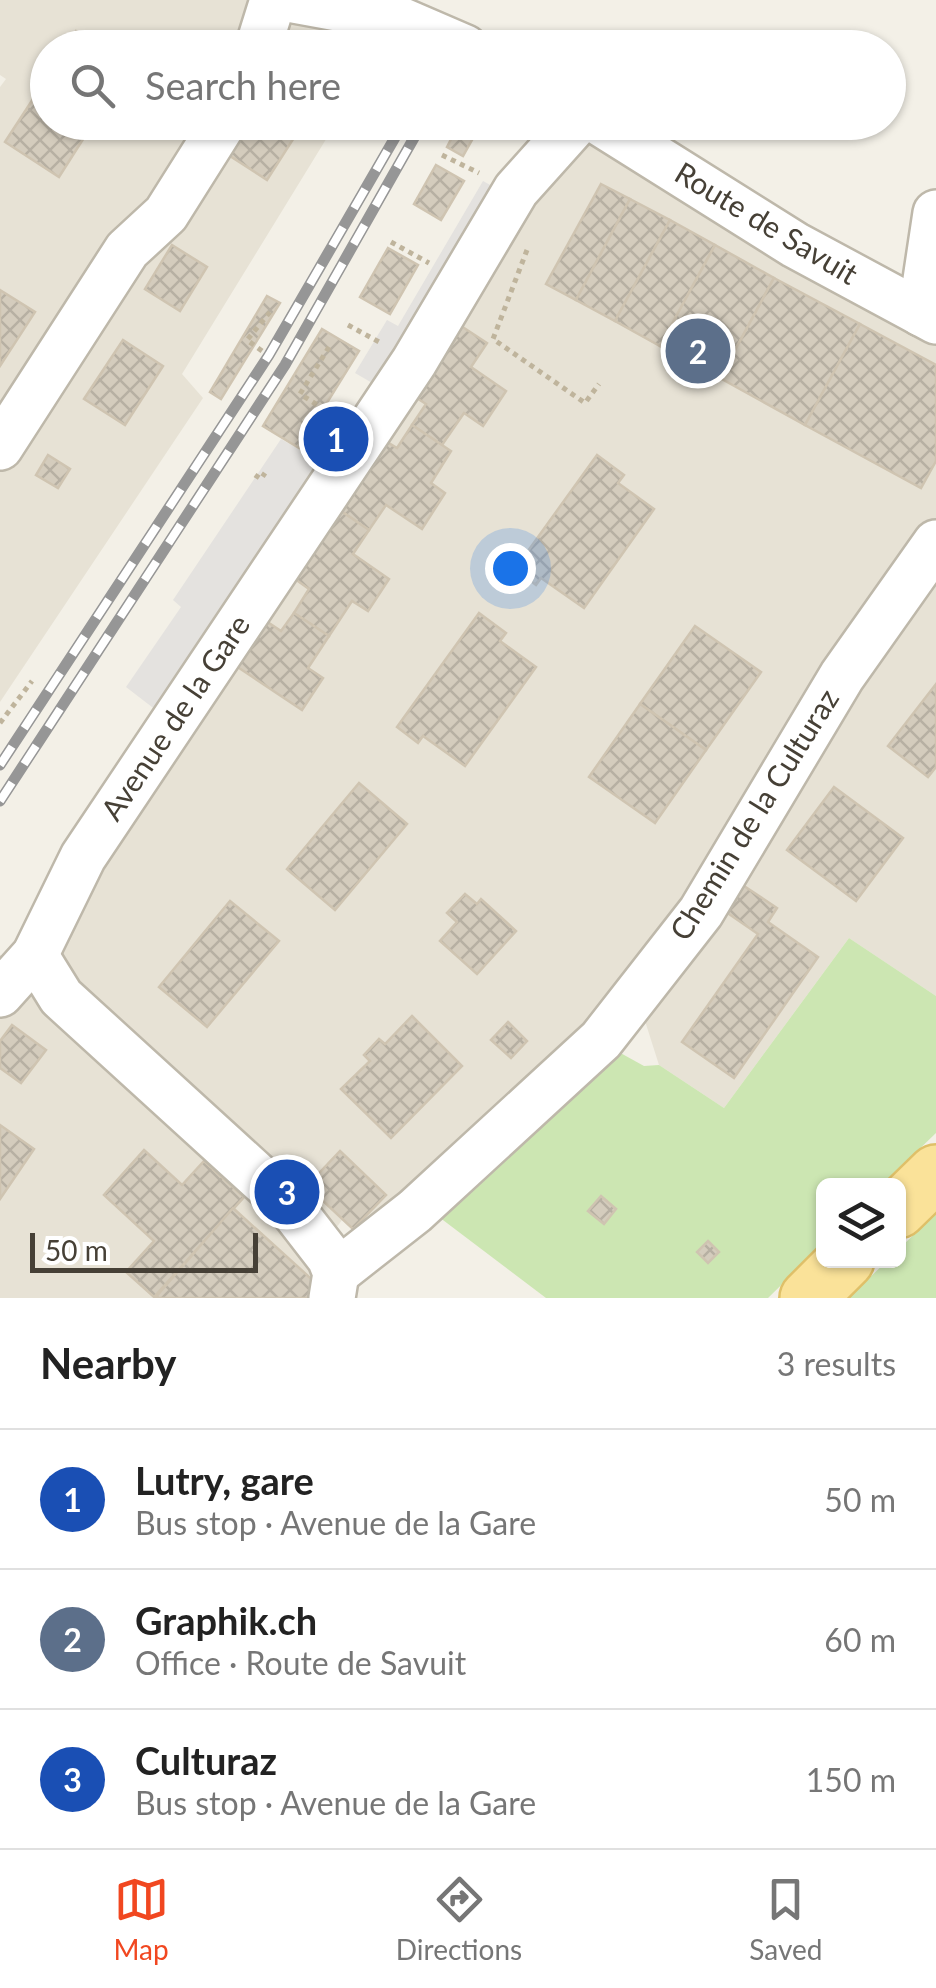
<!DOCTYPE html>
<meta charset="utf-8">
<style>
:root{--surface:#fff;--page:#f6f6f6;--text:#222;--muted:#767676;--line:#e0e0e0;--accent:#f14720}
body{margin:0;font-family:Lato,sans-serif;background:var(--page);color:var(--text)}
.controls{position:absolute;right:30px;bottom:30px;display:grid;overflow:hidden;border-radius:15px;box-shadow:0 2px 8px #0004}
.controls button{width:90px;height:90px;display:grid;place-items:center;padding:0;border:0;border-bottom:2px solid var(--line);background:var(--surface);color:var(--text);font:50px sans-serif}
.scale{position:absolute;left:30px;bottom:25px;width:228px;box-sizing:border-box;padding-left:10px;border:5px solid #464036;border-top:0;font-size:28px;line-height:35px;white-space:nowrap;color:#464036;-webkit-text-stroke:8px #fff;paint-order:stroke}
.you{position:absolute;left:510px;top:568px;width:35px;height:35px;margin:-25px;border:8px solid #fff;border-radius:50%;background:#1a73e8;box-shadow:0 0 0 15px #1a73e833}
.badge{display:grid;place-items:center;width:65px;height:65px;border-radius:50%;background:var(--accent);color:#fff;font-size:32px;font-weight:700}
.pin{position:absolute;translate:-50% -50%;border:5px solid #fff;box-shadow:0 2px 10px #0006}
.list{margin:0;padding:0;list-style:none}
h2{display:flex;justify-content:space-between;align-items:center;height:130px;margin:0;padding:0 40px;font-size:42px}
h2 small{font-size:32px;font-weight:400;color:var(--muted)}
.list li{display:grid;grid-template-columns:65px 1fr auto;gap:30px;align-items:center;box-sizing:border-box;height:140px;padding:0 40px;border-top:2px solid var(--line)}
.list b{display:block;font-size:38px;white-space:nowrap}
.list p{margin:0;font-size:32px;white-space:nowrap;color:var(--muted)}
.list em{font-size:32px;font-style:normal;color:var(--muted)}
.icon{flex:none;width:55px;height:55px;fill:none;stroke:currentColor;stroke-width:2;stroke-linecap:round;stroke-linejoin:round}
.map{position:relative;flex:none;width:936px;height:1298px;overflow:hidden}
.search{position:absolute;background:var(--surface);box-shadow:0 2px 8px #0004;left:30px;right:30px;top:30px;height:110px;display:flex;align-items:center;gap:25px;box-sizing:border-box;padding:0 35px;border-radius:55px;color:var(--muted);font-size:38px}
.sheet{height:550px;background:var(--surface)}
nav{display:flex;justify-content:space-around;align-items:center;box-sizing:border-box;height:140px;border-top:2px solid var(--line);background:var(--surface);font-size:28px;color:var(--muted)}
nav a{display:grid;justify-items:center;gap:5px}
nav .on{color:var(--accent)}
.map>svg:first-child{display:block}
</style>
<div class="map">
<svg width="936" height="1298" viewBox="0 0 936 1298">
<defs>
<pattern id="building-cross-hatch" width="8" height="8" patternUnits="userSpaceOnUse" patternTransform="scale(2.5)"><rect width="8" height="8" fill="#d4ccbd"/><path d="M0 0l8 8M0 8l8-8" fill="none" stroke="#b7b0a3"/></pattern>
</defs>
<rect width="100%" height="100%" fill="#f3f0e7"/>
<g fill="#e7e2d5">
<path d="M 0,0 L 294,0 L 398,19 L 382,47 L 48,48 L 48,122 L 336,123 L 182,374 L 203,398 L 0,702 L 0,87 L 6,79 L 0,75 Z"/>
<path d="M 577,123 L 936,304 L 936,996 L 849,938 L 724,1108 L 659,1065 L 645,1021 L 622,980 L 589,1019 L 495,1104 L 394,1207 L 353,1229 L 342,1220 L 314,1258 L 316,1298 L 0,1298 L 0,955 L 35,955 Z"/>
</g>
<g fill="#cce6b2">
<path d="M 849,938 L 936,996 L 936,1133 L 882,1185 L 824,1186 L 823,1244 L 768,1298 L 546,1298 L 435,1214 L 615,1050 L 644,1066 L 659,1065 L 724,1108 Z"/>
<path d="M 936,1213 L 936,1298 L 848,1298 L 887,1261 L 898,1260 L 899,1249 Z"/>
</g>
<g fill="#e4e2df">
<path d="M 483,181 L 503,192 L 410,324 L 374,384 L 355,373 L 387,320 L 398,326 Z"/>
<path d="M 281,439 L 322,463 L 161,714 L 126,687 L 181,607 L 173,600 Z"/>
</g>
<g fill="url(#building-cross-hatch)" stroke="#cfc4b1" stroke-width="2.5">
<path d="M 76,31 L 101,48 L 66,48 Z"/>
<path d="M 48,76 L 48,122 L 94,122 L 59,177 L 5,142 Z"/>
<path d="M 247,122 L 304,122 L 267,180 L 227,154 Z"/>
<path d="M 460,122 L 482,122 L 463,156 L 447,147 Z"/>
<path d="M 436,165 L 464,181 L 441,220 L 414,204 Z"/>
<path d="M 601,184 L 630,199 L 576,300 L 546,284 Z"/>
<path d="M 630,199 L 670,220 L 615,321 L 576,300 Z"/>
<path d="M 670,220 L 715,245 L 660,346 L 615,321 Z"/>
<path d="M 172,245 L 207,267 L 180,311 L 145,289 Z"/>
<path d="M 715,245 L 774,278 L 720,378 L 660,346 Z"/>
<path d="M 388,248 L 418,265 L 390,314 L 360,297 Z"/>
<path d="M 774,278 L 860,324 L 805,425 L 720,378 Z"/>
<path d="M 0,290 L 35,312 L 0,366 Z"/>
<path d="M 267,296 L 280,303 L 221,399 L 210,392 Z"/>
<path d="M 458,324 L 487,343 L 471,367 L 506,391 L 483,426 L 464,413 L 442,445 L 412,425 L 426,404 L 412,395 Z"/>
<path d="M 860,324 L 936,365 L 936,461 L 921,488 L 805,425 Z"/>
<path d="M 322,329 L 359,351 L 299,448 L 263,426 Z"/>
<path d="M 123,340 L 163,366 L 125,425 L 84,399 Z"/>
<path d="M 412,425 L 451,451 L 431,483 L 445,493 L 422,529 L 386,505 L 369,530 L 341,511 L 387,442 L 397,448 Z"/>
<path d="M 48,455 L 70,469 L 58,488 L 36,475 Z"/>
<path d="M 597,455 L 624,475 L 618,483 L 654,509 L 584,608 L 541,578 L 536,585 L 515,569 Z"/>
<path d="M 341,511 L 369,530 L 353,554 L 389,579 L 368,611 L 352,601 L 329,636 L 294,613 L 309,589 L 295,579 Z"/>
<path d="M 294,613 L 329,636 L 308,668 L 323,678 L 302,710 L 236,666 L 266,621 L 281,631 Z"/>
<path d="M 479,613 L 506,633 L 500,641 L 536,667 L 465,766 L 423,736 L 418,743 L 397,727 Z"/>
<path d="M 695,626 L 761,672 L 706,750 L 640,704 Z"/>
<path d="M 936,684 L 936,767 L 928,777 L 888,746 Z"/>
<path d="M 640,704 L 706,750 L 655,823 L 589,777 Z"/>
<path d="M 359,783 L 407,824 L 335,910 L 287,869 Z"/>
<path d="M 834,787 L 903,838 L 856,901 L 787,850 Z"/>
<path d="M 744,886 L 777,908 L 768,922 L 818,957 L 734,1078 L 682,1042 L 758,934 L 726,912 Z"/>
<path d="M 465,894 L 477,904 L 481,899 L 516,931 L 477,974 L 440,941 L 457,922 L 447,913 Z"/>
<path d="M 230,901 L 279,941 L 207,1027 L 159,987 Z"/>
<path d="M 412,1016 L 462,1066 L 391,1138 L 341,1089 L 370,1061 L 364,1055 L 379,1039 L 385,1044 Z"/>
<path d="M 508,1022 L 527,1041 L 511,1058 L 491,1040 Z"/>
<path d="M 12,1025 L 46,1050 L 21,1083 L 0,1068 L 0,1041 Z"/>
<path d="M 0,1125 L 34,1149 L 0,1199 Z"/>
<path d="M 144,1150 L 182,1185 L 204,1161 L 244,1197 L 154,1297 L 126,1272 L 154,1241 L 104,1195 Z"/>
<path d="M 340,1151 L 386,1195 L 353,1229 L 307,1186 Z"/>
<path d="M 601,1196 L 616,1209 L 604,1224 L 588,1211 Z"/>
<path d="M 233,1208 L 318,1285 L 307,1298 L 155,1298 Z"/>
<path d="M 708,1241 L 719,1252 L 708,1263 L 697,1252 Z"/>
</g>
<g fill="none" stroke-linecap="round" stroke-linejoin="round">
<g stroke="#beb8aa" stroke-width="50">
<g id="minor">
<path d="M 294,0 L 398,19 L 465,48"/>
<path d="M 258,48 L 273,0"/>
<path d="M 599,122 L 795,245 L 936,321"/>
<path d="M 921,313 L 936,213"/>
<path d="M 0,447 L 127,250 L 166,214 L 224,122"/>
<path d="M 35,955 L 61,997 L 289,1205 L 330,1258 L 336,1273 L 332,1298"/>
<path d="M 0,994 L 35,955 L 83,857 L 414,362 L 516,190 L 577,122"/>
<path d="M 336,1273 L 415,1211 L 601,1040 L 701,912 L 842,676 L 936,543"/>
</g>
</g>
<g stroke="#dfc069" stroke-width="60">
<g id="major">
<path d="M 898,1210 L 936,1173"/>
<path d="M 808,1298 L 846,1260"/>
</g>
</g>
<g stroke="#bfb49c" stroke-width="5" stroke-dasharray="5 5" stroke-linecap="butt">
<path d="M 442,155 L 479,173"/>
<path d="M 391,242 L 429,263"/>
<path d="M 527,250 L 493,339 L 585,403 L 599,384"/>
<path d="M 348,325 L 381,343"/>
<path d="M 329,347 L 300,394 L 335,416"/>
<path d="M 262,351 L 247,340 L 270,312"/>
<path d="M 255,475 L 261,479 L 265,473"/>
<path d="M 0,723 L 32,681"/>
</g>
<use href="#minor" stroke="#fff" stroke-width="45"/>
<use href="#major" stroke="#fae299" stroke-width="55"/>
<g stroke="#969696" stroke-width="11">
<g id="rail">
<path d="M 0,765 L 269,355 L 404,122"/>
<path d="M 0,801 L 285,365 L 423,122"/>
</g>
</g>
<use href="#rail" stroke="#fff" stroke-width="8" stroke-dasharray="22" stroke-linecap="butt"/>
</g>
<g text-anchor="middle" stroke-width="10" stroke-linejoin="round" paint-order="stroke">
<g font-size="30" fill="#464036" stroke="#fff">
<text transform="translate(766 224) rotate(31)" y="10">Route de Savuit</text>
<text transform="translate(176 718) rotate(-56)" y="10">Avenue de la Gare</text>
<text transform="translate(755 815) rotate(-58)" y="10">Chemin de la Culturaz</text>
</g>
</g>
</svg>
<div class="controls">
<button><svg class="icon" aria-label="layers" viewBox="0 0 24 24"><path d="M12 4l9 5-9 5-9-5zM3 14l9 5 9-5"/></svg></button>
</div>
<div class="scale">50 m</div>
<div class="you"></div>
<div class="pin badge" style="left:336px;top:439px;background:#1a4fb4">1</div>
<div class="pin badge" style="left:698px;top:351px;background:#5c6f8a">2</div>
<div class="pin badge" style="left:287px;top:1192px;background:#1a4fb4">3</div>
<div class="search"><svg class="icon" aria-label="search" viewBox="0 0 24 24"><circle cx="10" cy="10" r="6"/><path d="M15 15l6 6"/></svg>Search here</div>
</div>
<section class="sheet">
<h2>Nearby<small>3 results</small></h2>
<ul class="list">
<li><span class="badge" style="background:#1a4fb4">1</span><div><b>Lutry, gare</b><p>Bus stop · Avenue de la Gare</p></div><em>50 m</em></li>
<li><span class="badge" style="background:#5c6f8a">2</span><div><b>Graphik.ch</b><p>Office · Route de Savuit</p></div><em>60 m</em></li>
<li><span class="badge" style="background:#1a4fb4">3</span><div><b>Culturaz</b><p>Bus stop · Avenue de la Gare</p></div><em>150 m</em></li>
</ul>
</section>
<nav>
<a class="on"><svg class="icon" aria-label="map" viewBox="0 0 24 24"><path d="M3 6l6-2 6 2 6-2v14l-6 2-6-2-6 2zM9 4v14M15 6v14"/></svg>Map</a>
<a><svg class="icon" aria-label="directions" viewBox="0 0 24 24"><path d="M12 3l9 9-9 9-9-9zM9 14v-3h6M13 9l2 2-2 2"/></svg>Directions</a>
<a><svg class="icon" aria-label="saved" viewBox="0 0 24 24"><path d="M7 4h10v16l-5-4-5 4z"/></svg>Saved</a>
</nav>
